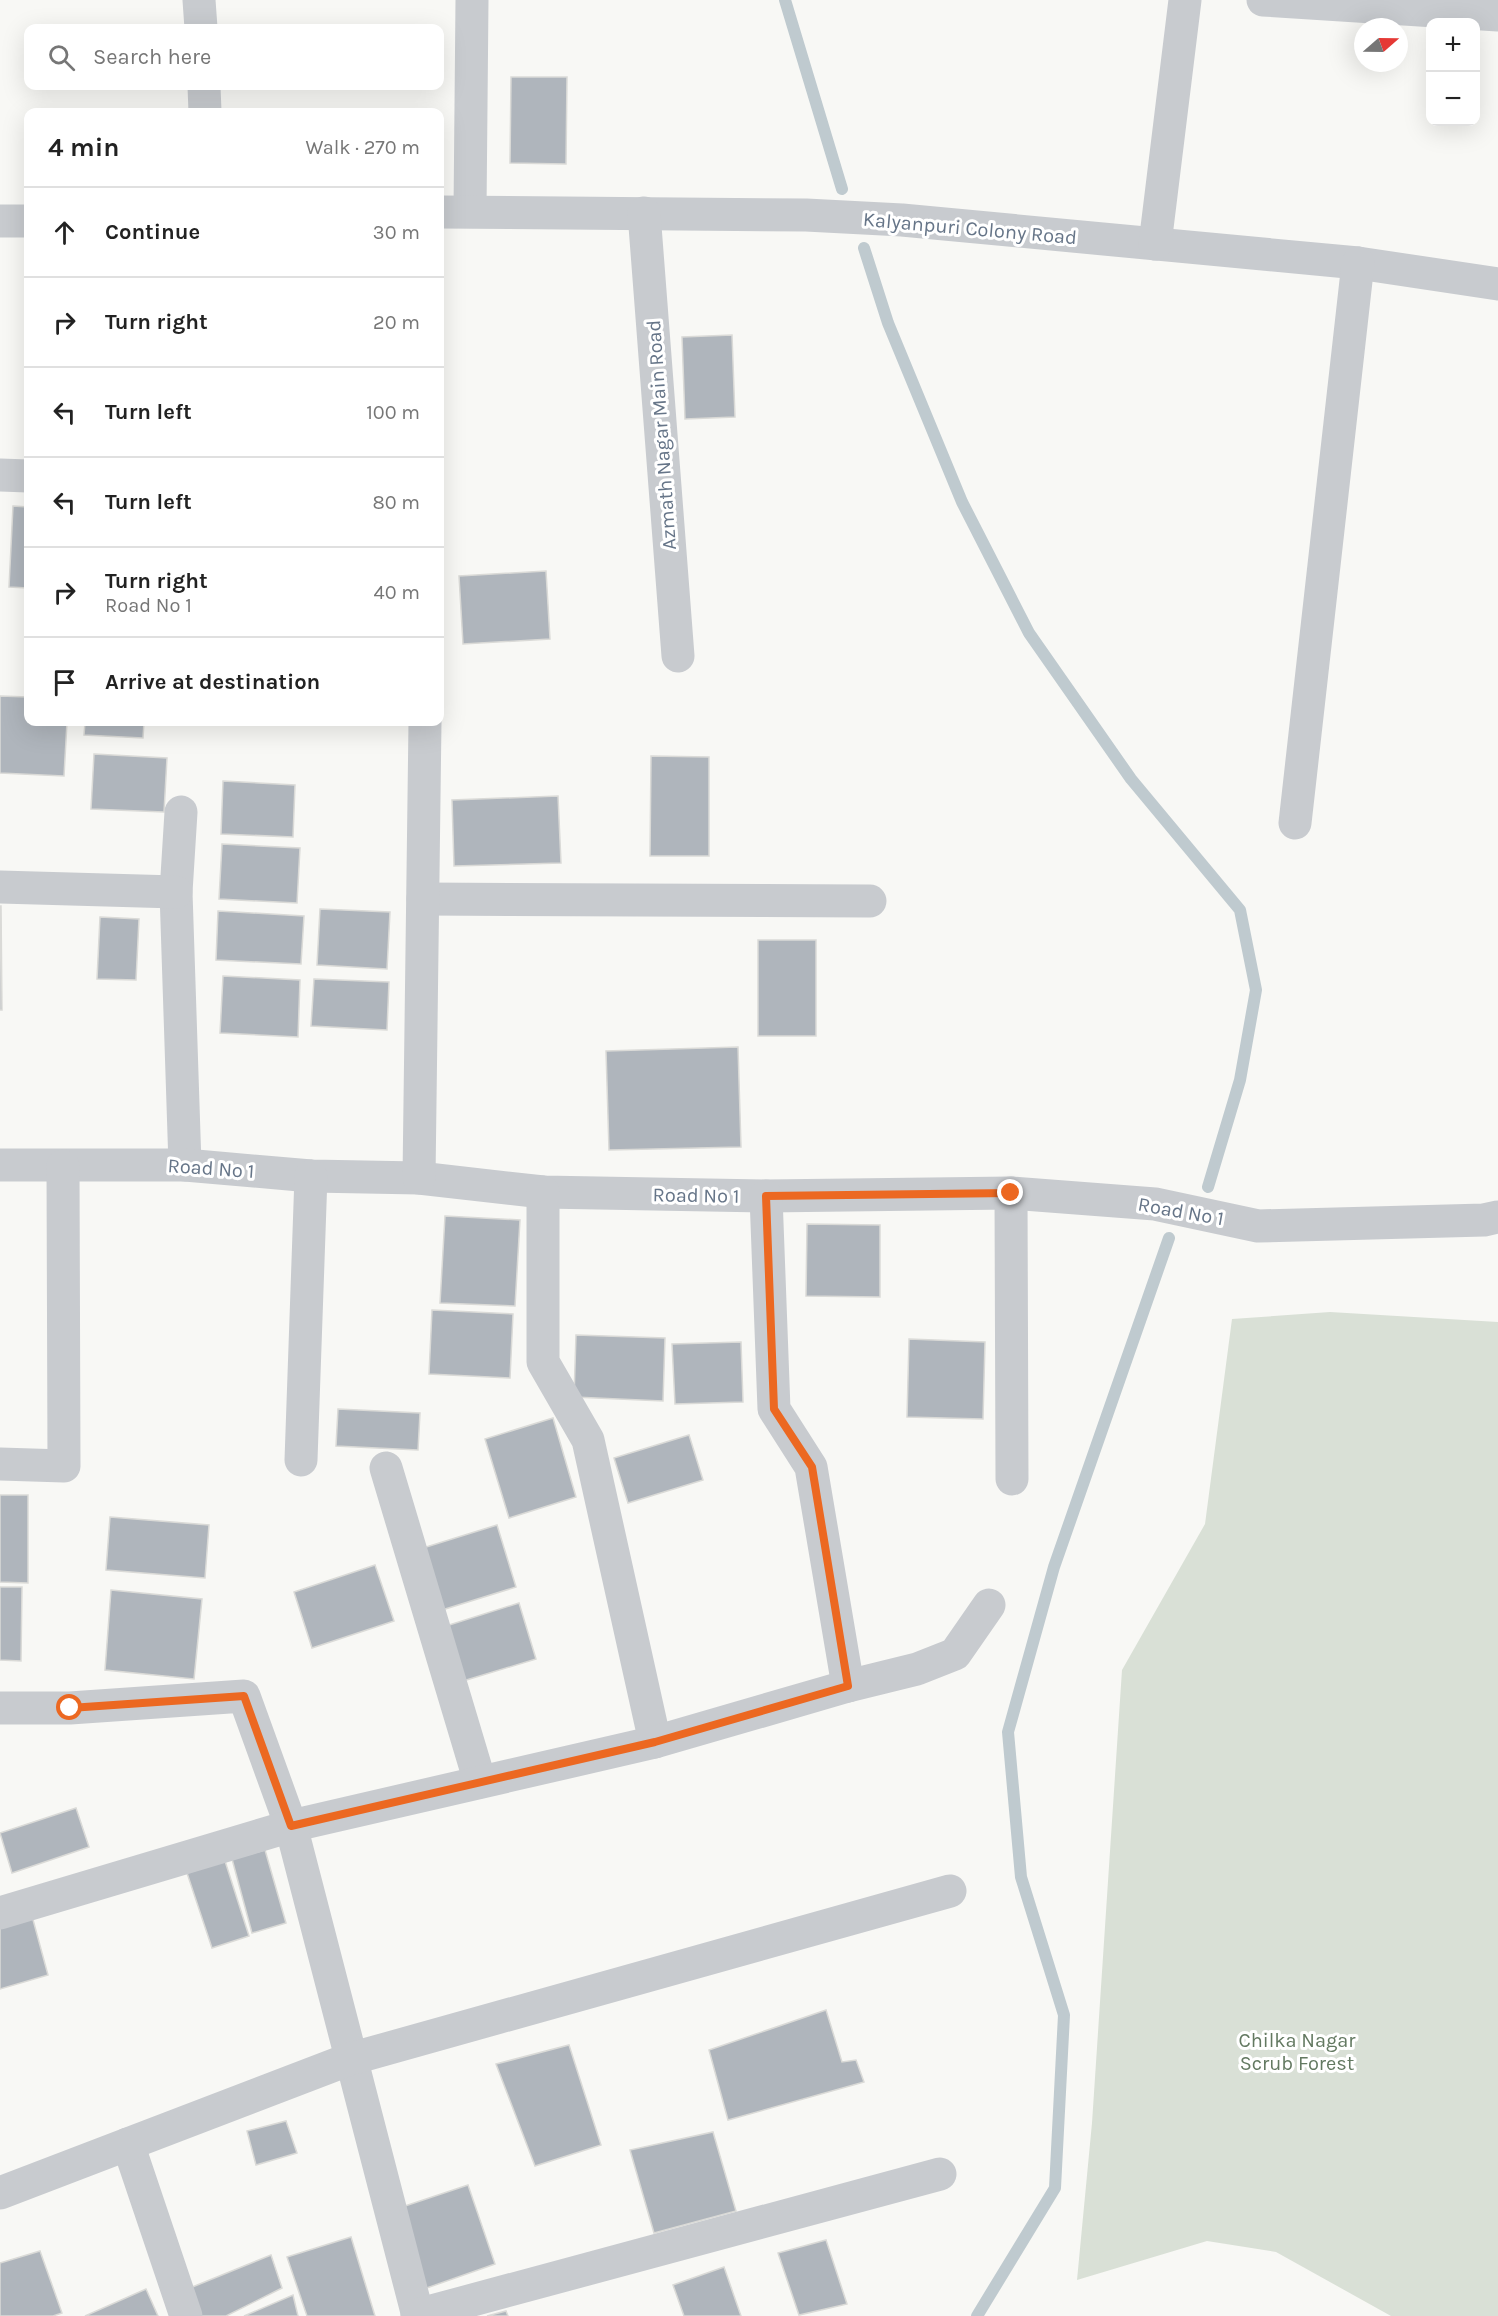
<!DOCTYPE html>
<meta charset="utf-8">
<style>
:root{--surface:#fff;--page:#f6f6f6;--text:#222;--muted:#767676;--line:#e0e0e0}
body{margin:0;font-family:Karla,sans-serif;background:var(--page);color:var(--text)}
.controls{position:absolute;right:18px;top:18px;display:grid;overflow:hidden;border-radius:12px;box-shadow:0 6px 24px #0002}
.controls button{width:54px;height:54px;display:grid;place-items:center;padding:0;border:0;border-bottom:2px solid var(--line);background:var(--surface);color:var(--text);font:30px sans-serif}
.compass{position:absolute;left:1354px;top:18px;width:54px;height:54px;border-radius:50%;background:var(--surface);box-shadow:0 6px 24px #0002;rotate:70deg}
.stop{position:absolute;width:18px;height:18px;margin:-14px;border:4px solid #ec6821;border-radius:50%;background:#fff}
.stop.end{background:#ec6821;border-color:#fff;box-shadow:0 2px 6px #0008}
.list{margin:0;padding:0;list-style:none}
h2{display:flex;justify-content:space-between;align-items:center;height:78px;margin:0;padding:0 24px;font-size:26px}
h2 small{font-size:20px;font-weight:400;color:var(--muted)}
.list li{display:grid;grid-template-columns:39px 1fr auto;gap:18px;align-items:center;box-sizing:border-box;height:90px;padding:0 24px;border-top:2px solid var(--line)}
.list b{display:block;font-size:22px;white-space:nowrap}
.list p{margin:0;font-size:20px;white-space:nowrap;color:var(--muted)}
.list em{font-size:20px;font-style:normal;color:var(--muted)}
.icon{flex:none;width:33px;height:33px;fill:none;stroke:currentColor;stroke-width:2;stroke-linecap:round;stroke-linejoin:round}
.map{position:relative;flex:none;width:1498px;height:2316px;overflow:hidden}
.search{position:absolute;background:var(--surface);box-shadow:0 6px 24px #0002;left:24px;top:24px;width:420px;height:66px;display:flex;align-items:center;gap:15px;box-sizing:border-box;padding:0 21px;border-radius:12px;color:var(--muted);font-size:22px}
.panel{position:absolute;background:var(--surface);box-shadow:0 6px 24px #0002;left:24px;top:108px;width:420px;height:618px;border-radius:12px}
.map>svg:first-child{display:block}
</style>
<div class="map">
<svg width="1498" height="2316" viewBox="0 0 1498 2316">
<rect width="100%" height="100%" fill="#f8f8f5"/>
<path fill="#d9e0d6" d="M 1330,1312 L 1498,1322 L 1498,2316 L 1391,2316 L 1276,2252 L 1207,2241 L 1077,2280 L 1092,2123 L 1122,1670 L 1205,1524 L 1232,1319 Z"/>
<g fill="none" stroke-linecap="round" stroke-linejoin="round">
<g stroke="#bfcacf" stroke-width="12">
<path d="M 785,0 L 842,189"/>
<path d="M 864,248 L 888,323 L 962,502 L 1029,633 L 1131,779 L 1240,910 L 1256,990 L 1240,1080 L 1208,1187"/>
<path d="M 977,2316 L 1055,2188 L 1064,2015 L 1021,1877 L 1008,1732 L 1054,1567 L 1169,1238"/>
</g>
</g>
<g fill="#afb5bc" stroke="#dadad7" stroke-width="1.5">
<path d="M 511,77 L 567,77 L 566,164 L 510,163 Z"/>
<path d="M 732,335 L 735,417 L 685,419 L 682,337 Z"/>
<path d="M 13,506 L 28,507 L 28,588 L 9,587 Z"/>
<path d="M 546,571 L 550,639 L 463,644 L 459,576 Z"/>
<path d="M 0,696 L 28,697 L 28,722 L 67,722 L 64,776 L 0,773 Z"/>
<path d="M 85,722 L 144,722 L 143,738 L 84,735 Z"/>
<path d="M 94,754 L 167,758 L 164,812 L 91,809 Z"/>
<path d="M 651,756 L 709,757 L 709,856 L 650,856 Z"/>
<path d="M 223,781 L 295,785 L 293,837 L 221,834 Z"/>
<path d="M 558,796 L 561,863 L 454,866 L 452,800 Z"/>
<path d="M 222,844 L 300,848 L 297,903 L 219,899 Z"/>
<path d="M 0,906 L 1,906 L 2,1010 L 0,1010 Z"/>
<path d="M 320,909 L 390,912 L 387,969 L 317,965 Z"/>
<path d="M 218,911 L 304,916 L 301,964 L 216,960 Z"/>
<path d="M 100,917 L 139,919 L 136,980 L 97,979 Z"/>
<rect x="758" y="940" width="58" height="96"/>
<path d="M 223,976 L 300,980 L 298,1037 L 220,1033 Z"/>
<path d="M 314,979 L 389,982 L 387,1030 L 311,1026 Z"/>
<path d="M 738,1047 L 741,1147 L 609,1150 L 606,1051 Z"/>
<path d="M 445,1216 L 520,1220 L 515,1306 L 440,1303 Z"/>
<path d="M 807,1224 L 880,1225 L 880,1297 L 806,1296 Z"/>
<path d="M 432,1310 L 513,1314 L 510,1378 L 429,1374 Z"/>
<path d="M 576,1335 L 665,1338 L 663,1401 L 574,1397 Z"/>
<path d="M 909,1339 L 985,1342 L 983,1419 L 907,1417 Z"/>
<path d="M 741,1342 L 743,1402 L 675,1404 L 672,1344 Z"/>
<path d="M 338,1409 L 420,1413 L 418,1450 L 336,1446 Z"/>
<path d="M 553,1418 L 576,1497 L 509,1518 L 485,1439 Z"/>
<path d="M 689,1435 L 703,1480 L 628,1503 L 614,1458 Z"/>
<path d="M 0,1495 L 28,1495 L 28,1583 L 0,1582 Z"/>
<path d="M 110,1517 L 209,1525 L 205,1578 L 106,1570 Z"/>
<path d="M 497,1525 L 516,1587 L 442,1610 L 423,1548 Z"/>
<path d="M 375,1565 L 394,1621 L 312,1648 L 294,1592 Z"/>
<path d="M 0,1587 L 22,1587 L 21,1661 L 0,1660 Z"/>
<path d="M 111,1590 L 202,1599 L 194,1679 L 105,1670 Z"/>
<path d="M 519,1603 L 536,1659 L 463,1681 L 446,1626 Z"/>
<path d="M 76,1808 L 89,1847 L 12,1873 L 0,1833 Z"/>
<path d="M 265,1850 L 286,1923 L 252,1933 L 232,1859 Z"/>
<path d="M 225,1861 L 249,1936 L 212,1948 L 187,1873 Z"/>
<path d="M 32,1916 L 48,1975 L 0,1989 L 0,1925 Z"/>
<path d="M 826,2010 L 842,2062 L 856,2060 L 864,2082 L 728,2120 L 709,2050 Z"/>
<path d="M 569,2045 L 601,2145 L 535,2166 L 496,2064 Z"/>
<path d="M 286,2121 L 297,2153 L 256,2165 L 247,2131 Z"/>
<path d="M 713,2132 L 736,2211 L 654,2233 L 630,2150 Z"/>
<path d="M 468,2185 L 495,2264 L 421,2290 L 393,2210 Z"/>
<path d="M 351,2237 L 375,2316 L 307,2316 L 287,2257 Z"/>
<path d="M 826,2240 L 847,2304 L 799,2315 L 778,2253 Z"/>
<path d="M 40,2251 L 62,2313 L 53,2316 L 0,2316 L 0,2263 Z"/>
<path d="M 271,2255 L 282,2288 L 226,2316 L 201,2316 L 190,2288 Z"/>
<path d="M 724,2267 L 741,2316 L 684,2316 L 673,2285 Z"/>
<path d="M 146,2289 L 158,2316 L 85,2316 Z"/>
<path d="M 293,2295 L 298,2316 L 244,2316 Z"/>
<path d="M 506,2311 L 508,2316 L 487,2316 Z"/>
</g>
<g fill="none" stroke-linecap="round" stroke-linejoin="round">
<g stroke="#c8cbcf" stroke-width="33">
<path d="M 199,0 L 201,28"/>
<path d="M 1263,0 L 1498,15"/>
<path d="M 204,86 L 205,112"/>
<path d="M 470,211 L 472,0"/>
<path d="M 440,212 L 806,215 L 902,220 L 1358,263 L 1498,284"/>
<path d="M 644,213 L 678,656"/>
<path d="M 0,221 L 28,221"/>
<path d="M 1155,244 L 1185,0"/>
<path d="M 0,475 L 28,476"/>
<path d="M 181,812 L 176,892 L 185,1165"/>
<path d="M 1295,823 L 1358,263"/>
<path d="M 0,887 L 176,892"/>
<path d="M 423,899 L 870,901"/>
<path d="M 0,1165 L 185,1165 L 311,1176 L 419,1178 L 543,1192 L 766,1196 L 1011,1193 L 1155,1204 L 1258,1226 L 1484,1220 L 1498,1217"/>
<path d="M 419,1178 L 425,722"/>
<path d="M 1011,1193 L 1012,1479"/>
<path d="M 766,1196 L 774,1409 L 811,1467 L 848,1686"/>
<path d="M 301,1460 L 311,1176"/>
<path d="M 0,1464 L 64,1466 L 63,1166"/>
<path d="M 386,1468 L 480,1782"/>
<path d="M 0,1708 L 70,1708 L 244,1696 L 291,1826 L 655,1742 L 588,1440 L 543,1362 L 543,1192"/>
<path d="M 655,1742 L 848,1686 L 917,1669 L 955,1654 L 989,1605"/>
<path d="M 0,1913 L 291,1826 L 418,2316"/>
<path d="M 128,2144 L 186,2316"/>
<path d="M 0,2193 L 350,2059 L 950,1891"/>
<path d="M 417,2315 L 940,2174"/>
</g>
</g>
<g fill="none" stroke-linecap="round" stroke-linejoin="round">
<path stroke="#ec6821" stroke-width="8" d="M 70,1708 L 244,1696 L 291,1826 L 655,1742 L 848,1686 L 812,1467 L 774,1409 L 766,1196 L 1011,1193"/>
</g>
<g text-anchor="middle" stroke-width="6" stroke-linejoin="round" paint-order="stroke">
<g font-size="20" fill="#667588" stroke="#fff">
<text transform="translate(970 228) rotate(5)" y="7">Kalyanpuri Colony Road</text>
<text transform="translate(661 435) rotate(-94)" y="7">Azmath Nagar Main Road</text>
<text transform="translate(211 1168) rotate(4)" y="7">Road No 1</text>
<text transform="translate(696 1195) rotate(1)" y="7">Road No 1</text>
<text transform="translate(1181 1211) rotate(10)" y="7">Road No 1</text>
</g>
<g font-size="20" fill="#637961" stroke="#fff">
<text x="1297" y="2047">Chilka Nagar<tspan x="1297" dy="23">Scrub Forest</tspan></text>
</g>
</g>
</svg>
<div class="controls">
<button>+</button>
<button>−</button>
</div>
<svg class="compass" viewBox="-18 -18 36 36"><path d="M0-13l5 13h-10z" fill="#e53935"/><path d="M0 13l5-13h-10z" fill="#767676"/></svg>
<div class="stop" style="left:70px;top:1708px"></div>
<div class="stop end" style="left:1011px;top:1193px"></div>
<div class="search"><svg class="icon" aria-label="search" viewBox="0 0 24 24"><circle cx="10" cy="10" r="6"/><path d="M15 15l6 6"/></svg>Search here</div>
<section class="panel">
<h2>4 min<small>Walk · 270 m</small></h2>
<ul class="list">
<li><svg class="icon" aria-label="ahead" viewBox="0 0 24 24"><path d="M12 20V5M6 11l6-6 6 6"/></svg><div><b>Continue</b></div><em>30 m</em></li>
<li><svg class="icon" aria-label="right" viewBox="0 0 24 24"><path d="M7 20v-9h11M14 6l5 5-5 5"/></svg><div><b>Turn right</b></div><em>20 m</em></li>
<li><svg class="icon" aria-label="left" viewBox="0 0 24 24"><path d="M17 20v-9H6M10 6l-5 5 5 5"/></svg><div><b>Turn left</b></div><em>100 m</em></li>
<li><svg class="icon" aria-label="left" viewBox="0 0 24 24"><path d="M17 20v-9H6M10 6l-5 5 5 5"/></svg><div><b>Turn left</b></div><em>80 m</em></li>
<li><svg class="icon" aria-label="right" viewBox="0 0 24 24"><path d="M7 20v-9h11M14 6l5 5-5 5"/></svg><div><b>Turn right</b><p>Road No 1</p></div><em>40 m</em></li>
<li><svg class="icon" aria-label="arrive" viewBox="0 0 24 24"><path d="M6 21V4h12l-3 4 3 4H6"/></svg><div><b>Arrive at destination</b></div></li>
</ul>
</section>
</div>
